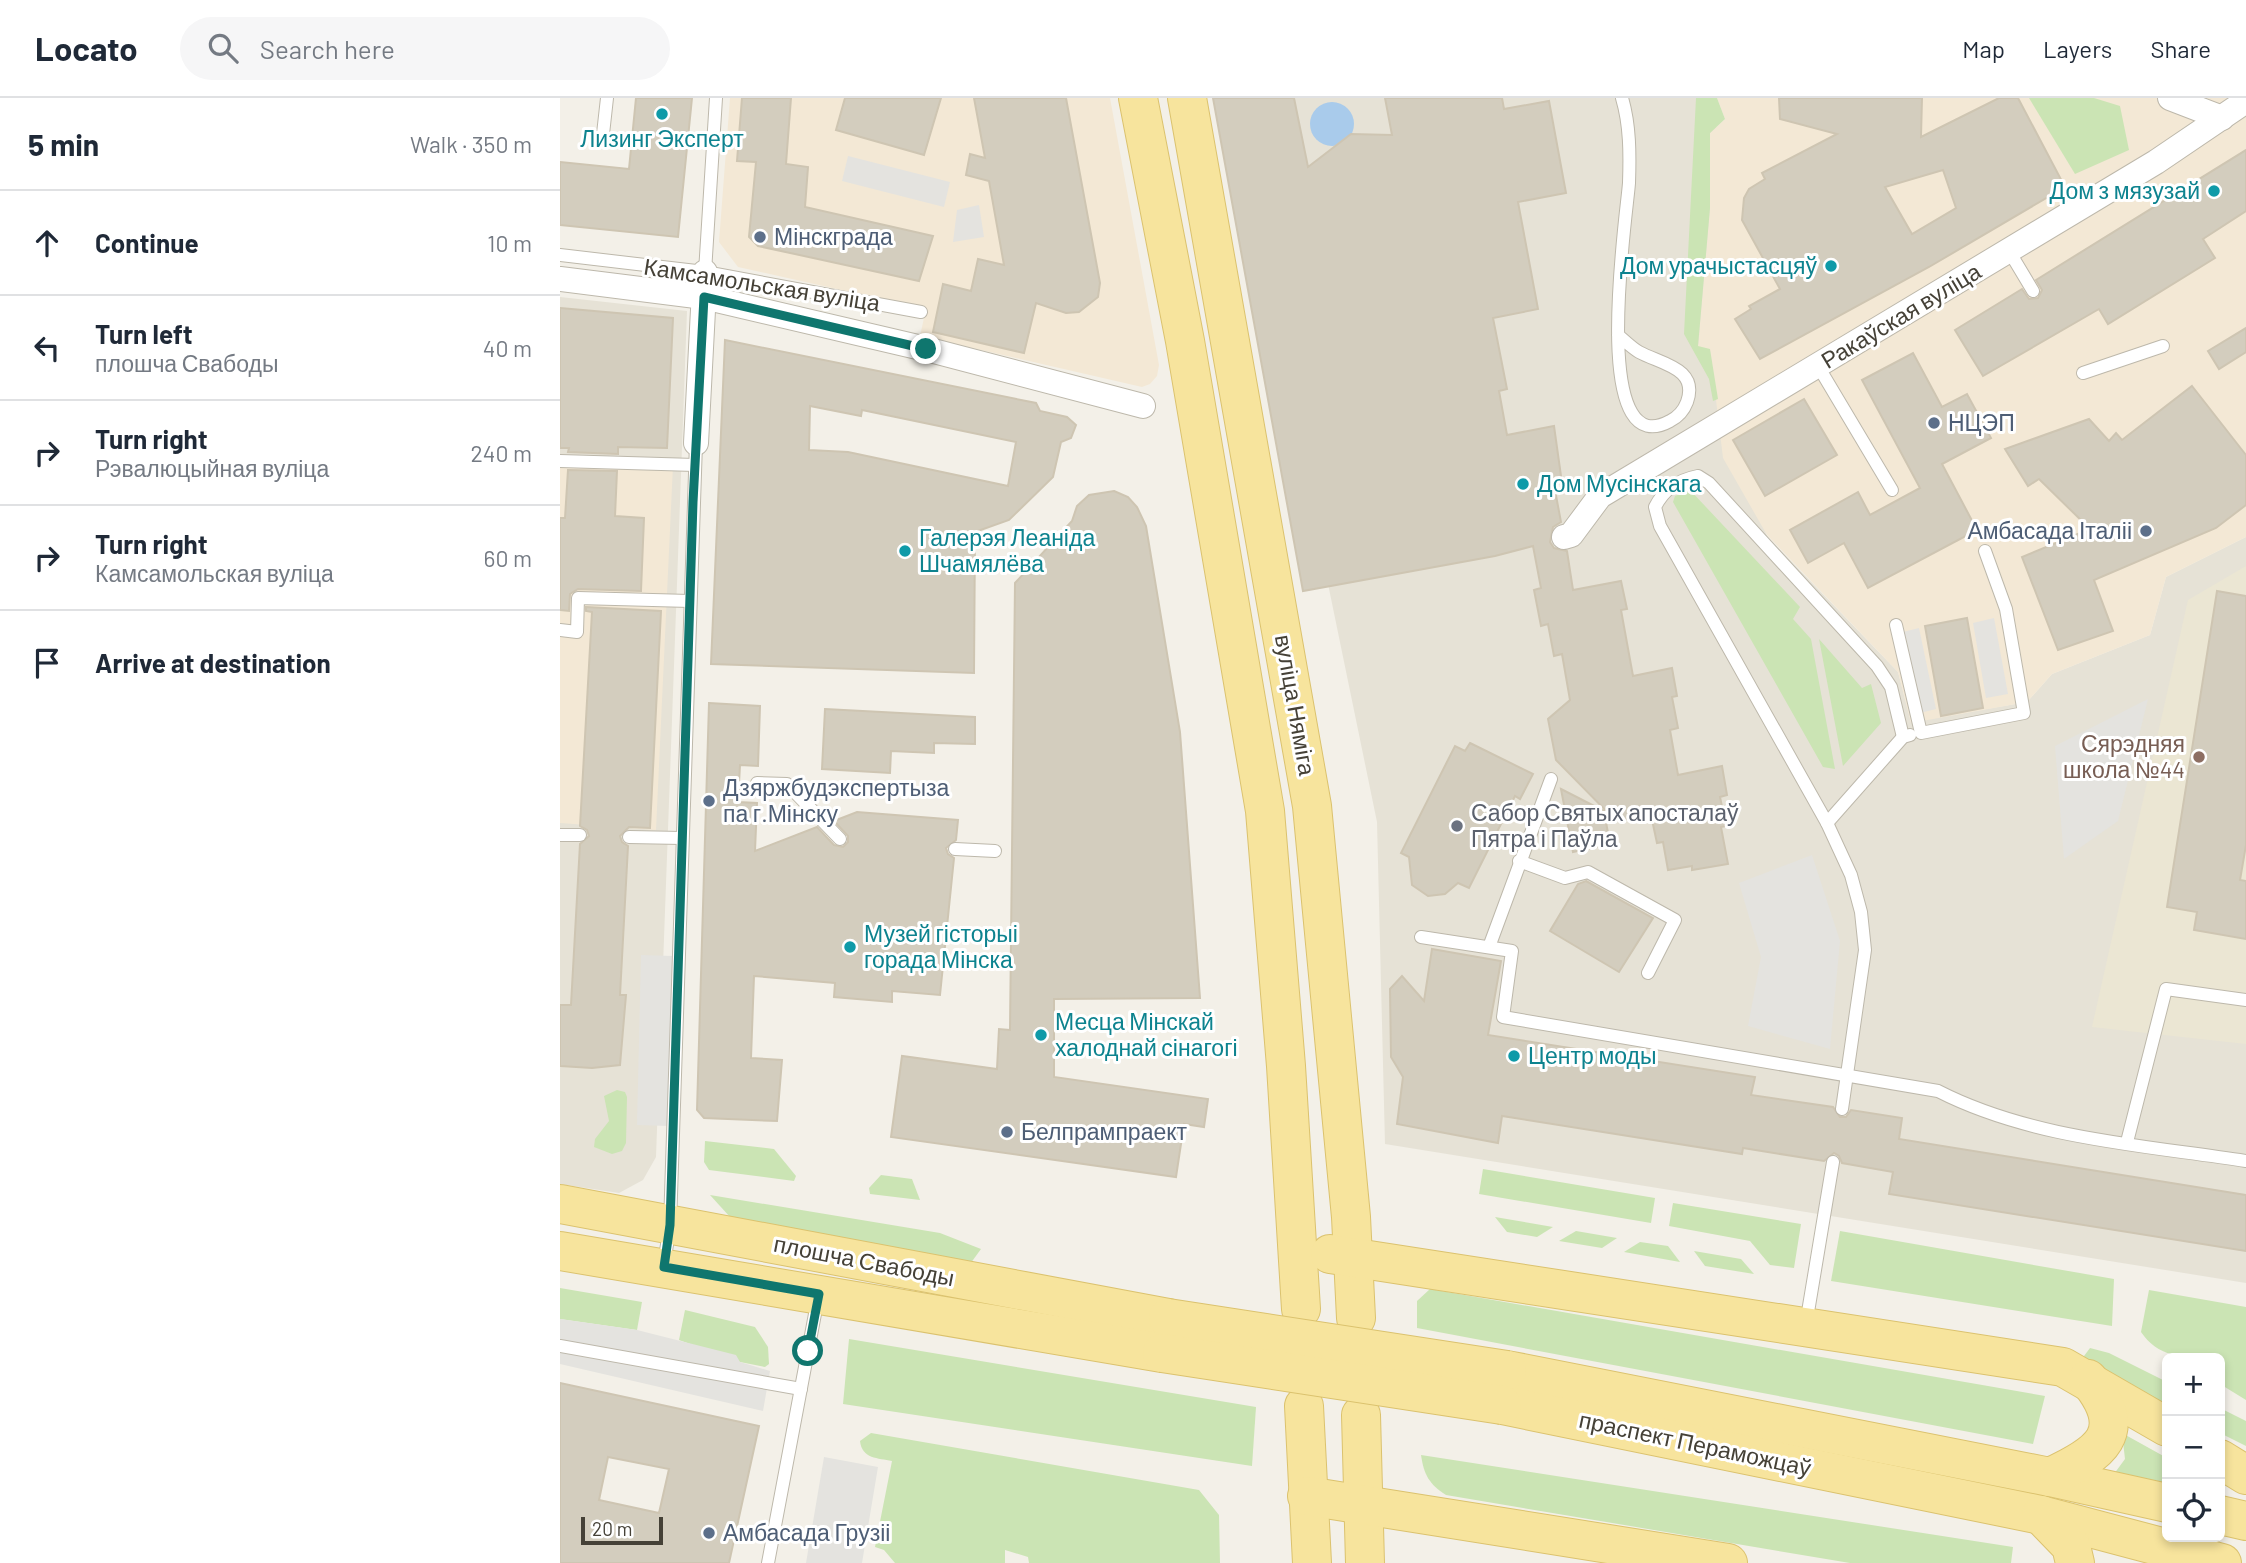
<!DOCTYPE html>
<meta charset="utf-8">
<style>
:root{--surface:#fff;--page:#f6f6f7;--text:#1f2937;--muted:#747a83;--line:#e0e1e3}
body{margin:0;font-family:Barlow,sans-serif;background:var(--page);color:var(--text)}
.controls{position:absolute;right:21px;bottom:21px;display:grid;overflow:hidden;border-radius:10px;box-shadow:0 4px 10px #0003}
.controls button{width:63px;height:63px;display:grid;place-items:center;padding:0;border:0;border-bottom:2px solid var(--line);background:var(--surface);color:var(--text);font:35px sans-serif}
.scale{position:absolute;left:21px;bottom:18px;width:82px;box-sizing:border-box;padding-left:7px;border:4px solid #454137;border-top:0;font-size:19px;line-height:24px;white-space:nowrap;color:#454137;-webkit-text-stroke:5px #fff;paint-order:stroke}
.stop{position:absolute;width:21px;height:21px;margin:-16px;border:5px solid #0f766e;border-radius:50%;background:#fff}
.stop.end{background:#0f766e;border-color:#fff;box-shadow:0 2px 7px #0008}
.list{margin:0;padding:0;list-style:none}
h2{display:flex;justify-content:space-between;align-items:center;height:91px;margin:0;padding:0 28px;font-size:30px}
h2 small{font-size:23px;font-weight:400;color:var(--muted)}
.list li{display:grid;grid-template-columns:46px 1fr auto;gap:21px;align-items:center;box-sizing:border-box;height:105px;padding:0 28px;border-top:2px solid var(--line)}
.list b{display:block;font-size:26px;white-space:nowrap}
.list p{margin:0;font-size:23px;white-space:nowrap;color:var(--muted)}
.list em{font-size:23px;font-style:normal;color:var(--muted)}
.icon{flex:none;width:38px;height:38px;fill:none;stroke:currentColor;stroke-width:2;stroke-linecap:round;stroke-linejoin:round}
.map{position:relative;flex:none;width:1686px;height:1465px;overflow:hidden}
header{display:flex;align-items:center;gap:42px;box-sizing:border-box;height:98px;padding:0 35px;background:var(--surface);border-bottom:2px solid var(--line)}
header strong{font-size:33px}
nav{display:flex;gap:38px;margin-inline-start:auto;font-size:24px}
.search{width:490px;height:63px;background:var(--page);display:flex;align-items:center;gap:18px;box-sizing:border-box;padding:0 24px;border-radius:38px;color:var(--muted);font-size:26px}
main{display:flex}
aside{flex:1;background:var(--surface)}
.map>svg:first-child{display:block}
</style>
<header>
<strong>Locato</strong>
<div class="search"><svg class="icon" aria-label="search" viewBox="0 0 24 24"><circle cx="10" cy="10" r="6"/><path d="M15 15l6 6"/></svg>Search here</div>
<nav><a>Map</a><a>Layers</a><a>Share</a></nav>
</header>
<main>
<aside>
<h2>5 min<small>Walk · 350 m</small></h2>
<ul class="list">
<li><svg class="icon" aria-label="ahead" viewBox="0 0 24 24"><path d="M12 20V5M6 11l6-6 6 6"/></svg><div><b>Continue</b></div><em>10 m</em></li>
<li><svg class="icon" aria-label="left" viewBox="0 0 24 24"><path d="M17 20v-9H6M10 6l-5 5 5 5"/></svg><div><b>Turn left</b><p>плошча Свабоды</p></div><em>40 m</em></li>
<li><svg class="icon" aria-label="right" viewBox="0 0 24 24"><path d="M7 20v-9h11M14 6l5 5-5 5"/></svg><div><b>Turn right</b><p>Рэвалюцыйная вуліца</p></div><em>240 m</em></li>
<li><svg class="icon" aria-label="right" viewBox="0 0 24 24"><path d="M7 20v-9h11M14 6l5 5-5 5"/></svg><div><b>Turn right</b><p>Камсамольская вуліца</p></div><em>60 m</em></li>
<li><svg class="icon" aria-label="arrive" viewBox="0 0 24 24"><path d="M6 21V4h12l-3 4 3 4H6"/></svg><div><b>Arrive at destination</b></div></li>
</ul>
</aside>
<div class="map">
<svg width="1686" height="1465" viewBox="0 0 1686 1465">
<rect width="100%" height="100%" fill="#f3f0e8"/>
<g fill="#e6e2d6">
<path d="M 668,0 L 1157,0 L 1150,251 L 1158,301 L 1207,438 L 1338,574 L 1351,624 L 1467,604 L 1492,576 L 1590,537 L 1606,479 L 1686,439 L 1686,1185 L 825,1046 L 817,724 Z"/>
<path d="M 0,199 L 127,213 L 96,1059 L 83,1082 L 59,1095 L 0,1086 Z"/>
</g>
<g fill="#f3e8d5">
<path d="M 170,0 L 550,0 L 599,267 L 597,278 L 590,286 L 582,289 L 360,238 L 366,211 L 178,169 L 159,144 Z"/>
<path d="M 1157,0 L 1686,0 L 1686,439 L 1606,479 L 1590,537 L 1492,576 L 1467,604 L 1351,625 L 1338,574 L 1207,437 L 1163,360 L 1150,252 L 1138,249 L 1150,110 L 1150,35 L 1165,21 Z"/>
<path d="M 0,364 L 113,367 L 96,732 L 0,725 Z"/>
</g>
<path fill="#ebe6d3" d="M 1686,468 L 1686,946 L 1532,929 L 1628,502 Z"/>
<g fill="#cbe4b4">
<path d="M 1136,0 L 1157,0 L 1165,21 L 1150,35 L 1150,110 L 1138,248 L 1150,251 L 1158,301 L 1153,303 L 1149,281 L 1124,236 Z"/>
<path d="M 1469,0 L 1534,0 L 1560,8 L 1569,52 L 1515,76 Z"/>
<path d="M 1130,392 L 1240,509 L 1233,521 L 1251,541 L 1275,671 L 1263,669 L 1113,404 L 1115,398 Z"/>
<path d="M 1259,541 L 1302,590 L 1311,586 L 1321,625 L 1283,668 Z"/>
<path d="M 57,992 L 65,994 L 67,999 L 66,1045 L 62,1053 L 52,1056 L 34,1049 L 35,1041 L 49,1023 L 44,998 Z"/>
<path d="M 145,1043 L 214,1051 L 236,1078 L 234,1083 L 149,1072 L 144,1064 Z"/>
<path d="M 923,1071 L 1095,1100 L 1091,1125 L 919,1096 Z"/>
<path d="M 321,1077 L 352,1081 L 360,1102 L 310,1096 L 309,1090 Z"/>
<path d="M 150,1097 L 380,1135 L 421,1151 L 405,1173 L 170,1119 Z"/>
<path d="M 1113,1105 L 1241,1126 L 1234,1170 L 1210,1167 L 1190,1143 L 1109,1128 Z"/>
<path d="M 935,1119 L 993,1129 L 977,1139 L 947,1134 Z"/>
<path d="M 1016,1133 L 1057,1140 L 1042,1150 L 999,1143 Z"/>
<path d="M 1280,1133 L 1554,1181 L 1552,1228 L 1271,1183 Z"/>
<path d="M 1080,1144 L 1108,1148 L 1120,1164 L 1064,1154 Z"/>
<path d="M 1134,1153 L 1181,1161 L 1194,1176 L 1145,1168 Z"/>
<path d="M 0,1190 L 82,1204 L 77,1232 L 0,1221 Z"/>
<path d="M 870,1191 L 1485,1298 L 1473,1346 L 857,1230 L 857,1203 Z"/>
<path d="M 1589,1192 L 1686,1209 L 1686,1302 L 1660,1286 L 1660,1260 C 1629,1260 1600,1262 1581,1234 Z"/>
<path d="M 125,1212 L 195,1229 L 208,1249 L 209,1266 L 205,1269 L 180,1264 L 119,1242 Z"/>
<path d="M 289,1241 L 696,1309 L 692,1368 L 283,1306 Z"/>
<path d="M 1530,1250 L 1549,1255 L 1607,1284 L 1607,1309 L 1526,1264 L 1524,1258 Z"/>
<path d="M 1660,1310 L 1686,1323 L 1686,1348 L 1660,1335 Z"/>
<path d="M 311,1335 L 639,1392 L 659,1417 L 660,1465 L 469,1465 L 468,1459 L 445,1452 L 445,1465 L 335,1465 L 324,1452 L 315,1449 L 332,1363 C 318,1360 302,1361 300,1343 Z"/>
<path d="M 1562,1335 L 1607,1360 L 1607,1389 L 1554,1376 L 1565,1361 Z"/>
<path d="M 861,1357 L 1453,1449 L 1451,1465 L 1290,1465 L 886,1397 C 869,1386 864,1377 861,1357 Z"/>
</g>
<g fill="#e4e3df">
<path d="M 288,58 L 390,84 L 384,109 L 282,83 Z"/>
<path d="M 419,107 L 424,139 L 393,144 L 397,112 Z"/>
<path d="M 1434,520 L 1448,596 L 1426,600 L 1413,525 Z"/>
<path d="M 1359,530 L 1376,611 L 1360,615 L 1343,534 Z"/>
<path d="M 1588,601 L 1558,723 L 1504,761 L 1495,648 Z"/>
<path d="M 1252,757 L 1280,843 L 1270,951 L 1188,928 L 1201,859 L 1179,785 Z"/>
<path d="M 81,857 L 113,858 L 109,1028 L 77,1027 Z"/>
<path d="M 0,1221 L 77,1232 L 176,1257 L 180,1264 L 210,1273 L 203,1313 L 0,1266 Z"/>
<path d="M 264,1359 L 318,1369 L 302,1465 L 246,1465 Z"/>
</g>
<circle fill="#a9cbeb" cx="772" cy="26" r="22"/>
<g fill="#d3cdbe" stroke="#cec5b2" stroke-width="2" fill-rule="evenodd">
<path d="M 76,0 L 132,0 L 118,139 L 0,127 L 0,64 L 69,71 Z"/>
<path d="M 182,0 L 231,0 L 226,66 L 248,69 L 245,109 L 373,138 L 359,183 L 198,148 L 189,139 L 196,64 L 177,63 Z"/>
<path d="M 285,0 L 381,0 L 364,57 L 276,32 Z"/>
<path d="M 414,0 L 506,0 L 540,185 L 538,199 L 519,214 L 506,215 L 476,205 L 464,255 L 373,234 L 383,186 L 411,193 L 418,161 L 444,167 L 429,83 L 406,77 L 410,56 L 425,60 Z"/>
<path d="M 653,0 L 734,0 L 748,69 L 791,36 L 832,37 L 825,0 L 942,0 L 944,11 L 989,3 L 1006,95 L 958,104 L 978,211 L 933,220 L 947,291 L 939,293 L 947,337 L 994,328 L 1002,385 L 994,387 L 1001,424 L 993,429 L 990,444 L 994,450 L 1007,453 L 1013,492 L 1061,483 L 1067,511 L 1061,512 L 1073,578 L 1112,570 L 1117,598 L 1112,599 L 1118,630 L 1110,632 L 1118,677 L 1162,668 L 1167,697 L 1160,699 L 1166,728 L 1161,729 L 1168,766 L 1132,772 L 1132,768 L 1108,772 L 1103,744 L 1097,745 L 1091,717 L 1056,723 L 996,662 L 988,621 L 1010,602 L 1002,556 L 994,558 L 988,526 L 981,528 L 974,492 L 981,490 L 973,448 L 935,458 L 743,493 Z"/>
<path d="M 1219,0 L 1362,0 L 1361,39 L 1439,0 L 1458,0 L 1505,89 L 1369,169 L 1200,261 L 1175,221 L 1191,211 L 1189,208 L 1220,191 L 1182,122 L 1184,100 L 1189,91 L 1205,81 L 1202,75 L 1277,36 L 1220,21 ZM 1383,72 L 1396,110 L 1352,136 L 1325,89 Z"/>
<path d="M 1686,52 L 1686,113 L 1643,141 L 1655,160 L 1548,226 L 1539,211 L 1423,278 L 1395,232 L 1462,191 L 1469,201 L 1478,200 L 1482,192 L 1476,182 Z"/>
<path d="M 0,210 L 113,220 L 107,350 L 58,349 L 58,356 L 8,354 L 9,350 L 0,350 Z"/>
<path d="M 1686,230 L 1686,254 L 1659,271 L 1648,253 Z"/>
<path d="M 165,242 L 476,305 L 480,313 L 507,319 L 516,327 L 511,340 L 501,344 L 493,379 L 449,422 L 415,434 L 414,575 L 151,566 ZM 250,308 L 301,318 L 302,312 L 456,344 L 448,388 L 288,354 L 249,352 Z"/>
<path d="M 1353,255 L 1382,309 L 1407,296 L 1431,340 L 1382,366 L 1417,432 L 1308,490 L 1284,445 L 1248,465 L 1230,432 L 1298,394 L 1310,417 L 1360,390 L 1302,282 Z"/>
<path d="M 1632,288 L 1686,357 L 1686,407 L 1656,430 L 1534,482 L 1553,533 L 1498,552 L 1462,459 L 1530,431 L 1479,381 L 1468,388 L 1445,351 L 1529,321 L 1549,343 L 1556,335 L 1562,342 Z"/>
<path d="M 1244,301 L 1277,357 L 1205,398 L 1173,342 Z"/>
<path d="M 8,372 L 57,373 L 55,418 L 84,420 L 81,493 L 18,491 L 10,496 L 9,513 L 0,512 L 0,420 L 5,420 Z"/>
<path d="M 554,393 L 568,399 L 577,409 L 586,428 L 620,634 L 640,900 L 494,901 L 494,979 L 648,1001 L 644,1029 L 624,1026 L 616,1079 L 331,1039 L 342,958 L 437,971 L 439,931 L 450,932 L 455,485 L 512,423 L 517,408 L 529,397 Z"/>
<path d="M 1657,493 L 1686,498 L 1686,747 L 1680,782 L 1686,783 L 1686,841 L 1634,832 L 1637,814 L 1607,809 Z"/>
<path d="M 26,509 L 101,513 L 90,730 L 69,729 L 60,738 L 62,744 L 68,748 L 60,897 L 66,897 L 60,967 L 32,970 L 0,968 L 0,907 L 11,907 L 20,746 L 29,738 L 27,732 L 20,728 L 32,514 L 26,513 Z"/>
<path d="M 1407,520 L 1423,610 L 1381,618 L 1365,528 Z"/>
<path d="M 149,605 L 200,608 L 198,668 L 180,667 L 178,704 L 197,705 L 195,753 L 257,729 L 274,747 L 283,749 L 288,744 L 288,738 L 274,723 L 297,714 L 398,722 L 396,742 L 386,750 L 388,756 L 394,760 L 380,897 L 332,893 L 332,904 L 274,899 L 275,885 L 194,878 L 191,960 L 222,962 L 217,1023 L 144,1020 L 137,1012 Z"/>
<path d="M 265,611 L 415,619 L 415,646 L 374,645 L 374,655 L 331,653 L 330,675 L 262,671 Z"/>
<path d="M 910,645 L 973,676 L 960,701 L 955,698 L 909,790 L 898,785 L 885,796 L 868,798 L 852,787 L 849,759 L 841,755 L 895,648 L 905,653 Z"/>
<path d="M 1001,691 L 1044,713 L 1050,746 L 1013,754 Z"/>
<path d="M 1026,783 L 1093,820 L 1059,874 L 990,833 L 1018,786 Z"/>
<path d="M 872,851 L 941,863 L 928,937 L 1195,979 L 1191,997 L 1273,1009 L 1280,1019 L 1286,1019 L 1291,1012 L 1342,1020 L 1339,1041 L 1686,1097 L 1686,1153 L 1329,1096 L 1333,1074 L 1282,1065 L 1279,1058 L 1274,1055 L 1264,1063 L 1183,1050 L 1182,1056 L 942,1018 L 938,1045 L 837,1026 L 843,979 L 831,959 L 830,891 L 842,878 L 864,903 Z"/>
<path d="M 0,1285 L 199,1328 L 169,1465 L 0,1465 ZM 48,1359 L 109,1371 L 99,1415 L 39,1402 Z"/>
</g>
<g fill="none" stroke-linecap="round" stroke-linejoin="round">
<g stroke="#bdb8ab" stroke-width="14">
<g id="lane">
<path d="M 43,36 L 47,0"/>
<path d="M 1449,153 L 1473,193"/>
<path d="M 0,157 L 145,174 L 361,214"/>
<path d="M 145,174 L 156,0"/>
<path d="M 1058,237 C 1065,243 1072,250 1079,254 C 1101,266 1139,270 1127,304 C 1124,312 1118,319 1110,323 C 1028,368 1067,115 1069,85 C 1070,56 1070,27 1062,0"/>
<path d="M 1258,268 L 1332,392"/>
<path d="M 1523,275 L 1603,248"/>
<path d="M 0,363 L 135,367"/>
<path d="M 1336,527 L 1361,635 L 1464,615 L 1446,511 L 1425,453"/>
<path d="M 0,532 L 17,534 L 18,500 L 130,503"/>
<path d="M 197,685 L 227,686 L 280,741"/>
<path d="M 1267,725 L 1343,639 L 1350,637"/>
<path d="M 0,737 L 20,737"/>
<path d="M 69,739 L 122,740"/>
<path d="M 395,751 L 435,753"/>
<path d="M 959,763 L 1005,780 L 1028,774 L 1115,822 L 1088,875"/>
<path d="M 861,839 L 952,853 L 943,919 L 1378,993 C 1472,1041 1583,1047 1686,1063"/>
<path d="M 929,849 L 991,681"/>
<path d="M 1282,1011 L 1305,852 L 1301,814 L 1291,777 L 1267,725 L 1100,428 L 1095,409 C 1104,391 1118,382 1138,378 L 1149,385 L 1317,568 L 1331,589 L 1343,639"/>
<path d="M 1567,1044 L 1606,891 L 1686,902"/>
<path d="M 104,1166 L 110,1127 L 136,345"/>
<path d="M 1246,1226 L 1273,1064"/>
<path d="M 0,1248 L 241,1291"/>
<path d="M 208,1465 L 258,1200"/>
</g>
</g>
<g stroke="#bdb8ab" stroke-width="26">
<g id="street">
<path d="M 1610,0 L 1662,20"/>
<path d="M 0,181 L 144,199 L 366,251 L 583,308"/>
<path d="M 136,345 L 145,174"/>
<path d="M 1004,439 L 1011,437 L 1040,398 L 1596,64 L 1686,3"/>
</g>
</g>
<g stroke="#dbc26e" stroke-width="40">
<g id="primary">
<path d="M 578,0 L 625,243 L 705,713 L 726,968 L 741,1211"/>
<path d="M 627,0 L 752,708 L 791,1119 L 796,1220"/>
<path d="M 0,1106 L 608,1220"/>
<path d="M 0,1153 L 602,1255"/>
<path d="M 770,1156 L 1503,1269 L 1607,1329"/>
<path d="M 947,1272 L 1490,1379 L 1607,1405"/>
<path d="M 942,1307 L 1481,1417 L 1662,1465"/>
<path d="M 744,1308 L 752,1465"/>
<path d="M 801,1317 L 805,1465"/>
<path d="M 1660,1361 L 1686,1377"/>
<path d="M 1490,1379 C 1540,1356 1572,1335 1528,1281"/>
<path d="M 747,1398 L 1168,1465"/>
<path d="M 1481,1417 L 1511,1448 L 1515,1465"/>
<path d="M 1660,1417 L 1686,1423"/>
</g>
</g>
<use href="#lane" stroke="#fff" stroke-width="12"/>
<use href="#street" stroke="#fff" stroke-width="24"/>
<use href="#primary" stroke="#f7e49d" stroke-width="38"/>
<g stroke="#dbc26e" stroke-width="40" stroke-linecap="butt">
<g id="primary-bridge">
<path d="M 608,1220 L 947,1272"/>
<path d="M 602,1255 L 942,1307"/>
</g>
</g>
<use href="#primary-bridge" stroke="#f7e49d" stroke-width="38"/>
</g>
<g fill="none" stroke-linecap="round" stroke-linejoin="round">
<path stroke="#0f766e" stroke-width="9" d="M 248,1253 L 259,1196 L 104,1169 L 110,1127 L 133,404 L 144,199 L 366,251"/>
</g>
<g fill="#0f9aa8" stroke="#fff" stroke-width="2.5">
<circle cx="102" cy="16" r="7"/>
<circle cx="1654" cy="93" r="7"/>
<circle cx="1271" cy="168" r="7"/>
<circle cx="963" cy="386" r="7"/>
<circle cx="345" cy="453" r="7"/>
<circle cx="290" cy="849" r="7"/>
<circle cx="481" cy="937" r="7"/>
<circle cx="954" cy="958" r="7"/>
</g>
<g fill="#5c6f8a" stroke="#fff" stroke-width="2.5">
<circle cx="200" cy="139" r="7"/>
<circle cx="1374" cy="325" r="7"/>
<circle cx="1586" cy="433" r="7"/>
<circle cx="149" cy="703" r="7"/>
<circle cx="447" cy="1034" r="7"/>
<circle cx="149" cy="1435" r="7"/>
</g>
<circle fill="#8d6e63" stroke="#fff" stroke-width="2.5" cx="1639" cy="659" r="7"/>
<circle fill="#6b7280" stroke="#fff" stroke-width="2.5" cx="897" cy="728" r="7"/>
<g text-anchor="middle" stroke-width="6" stroke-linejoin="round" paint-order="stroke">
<g font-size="23" fill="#0d838f" stroke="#fff" text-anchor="start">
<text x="102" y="49" text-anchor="middle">Лизинг Эксперт</text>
<text x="1640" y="101" text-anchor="end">Дом з мязузай</text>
<text x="1257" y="176" text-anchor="end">Дом урачыстасцяў</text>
<text x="977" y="394">Дом Мусінскага</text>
<text x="359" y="448">Галерэя Леаніда<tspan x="359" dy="26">Шчамялёва</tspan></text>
<text x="304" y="844">Музей гісторыі<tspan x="304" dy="26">горада Мінска</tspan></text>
<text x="495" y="932">Месца Мінскай<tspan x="495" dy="26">халоднай сінагогі</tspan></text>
<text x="968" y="966">Центр моды</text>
</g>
<g font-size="23" fill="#4e5e75" stroke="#fff" text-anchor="start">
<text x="214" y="147">Мінскграда</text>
<text x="1388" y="333">НЦЭП</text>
<text x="1572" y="441" text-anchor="end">Амбасада Італіі</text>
<text x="163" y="698">Дзяржбудэкспертыза<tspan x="163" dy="26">па г.Мінску</tspan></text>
<text x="461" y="1042">Белпрампраект</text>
<text x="163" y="1443">Амбасада Грузіі</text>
</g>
<g font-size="23" fill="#454137" stroke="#fff">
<text transform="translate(202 187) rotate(9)" y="8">Камсамольская вуліца</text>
<text transform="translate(1341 218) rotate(-31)" y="8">Ракаўская вуліца</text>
<text transform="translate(735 607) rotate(80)" y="8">вуліца Няміга</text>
<text transform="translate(304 1163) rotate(11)" y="8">плошча Свабоды</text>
<text transform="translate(1135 1346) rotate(12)" y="8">праспект Пераможцаў</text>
</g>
<g font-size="23" fill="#785e54" stroke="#fff" text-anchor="end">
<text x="1625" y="654">Сярэдняя<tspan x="1625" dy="26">школа №44</tspan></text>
</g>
<g font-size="23" fill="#5b616d" stroke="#fff" text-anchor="start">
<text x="911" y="723">Сабор Святых апосталаў<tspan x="911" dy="26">Пятра і Паўла</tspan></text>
</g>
</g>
</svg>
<div class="controls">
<button>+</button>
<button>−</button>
<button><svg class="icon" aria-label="locate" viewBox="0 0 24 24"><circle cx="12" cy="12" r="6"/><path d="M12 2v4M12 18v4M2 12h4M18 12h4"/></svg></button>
</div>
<div class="scale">20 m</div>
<div class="stop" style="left:248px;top:1253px"></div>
<div class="stop end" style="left:366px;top:251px"></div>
</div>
</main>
